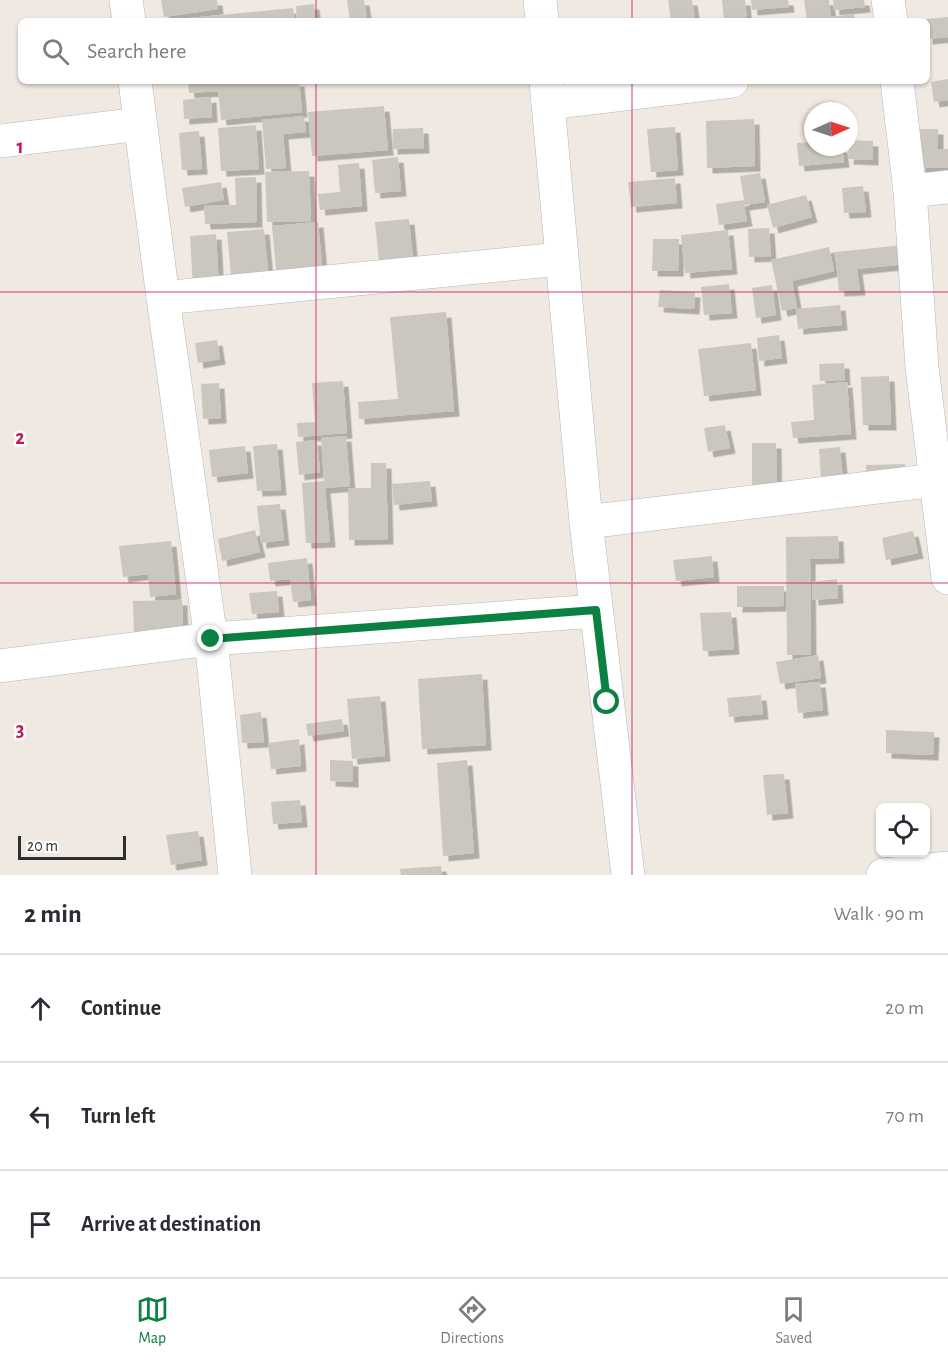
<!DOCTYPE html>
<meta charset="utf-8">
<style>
:root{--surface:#fff;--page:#f7f7f7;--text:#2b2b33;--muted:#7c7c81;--line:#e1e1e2;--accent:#0b8043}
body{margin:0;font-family:"Alegreya Sans",sans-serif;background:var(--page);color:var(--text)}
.controls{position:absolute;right:18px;bottom:18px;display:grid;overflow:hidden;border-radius:9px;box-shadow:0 2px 4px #0004}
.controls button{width:54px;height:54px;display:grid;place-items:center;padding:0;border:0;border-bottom:2px solid var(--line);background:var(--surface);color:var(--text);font:30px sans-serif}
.compass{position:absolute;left:804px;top:102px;width:54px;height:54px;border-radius:50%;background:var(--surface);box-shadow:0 2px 4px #0004;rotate:87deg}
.scale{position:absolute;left:18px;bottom:15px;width:108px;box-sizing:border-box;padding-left:6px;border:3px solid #2e2e2e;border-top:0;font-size:16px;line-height:21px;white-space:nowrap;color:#2e2e2e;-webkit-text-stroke:4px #fff;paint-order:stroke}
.stop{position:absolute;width:18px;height:18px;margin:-14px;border:4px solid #0b8043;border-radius:50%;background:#fff}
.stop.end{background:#0b8043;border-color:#fff;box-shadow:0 2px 6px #0008}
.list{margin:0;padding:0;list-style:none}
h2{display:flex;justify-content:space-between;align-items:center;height:78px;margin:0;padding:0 24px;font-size:26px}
h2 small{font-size:20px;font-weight:400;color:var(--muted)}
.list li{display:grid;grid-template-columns:39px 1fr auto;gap:18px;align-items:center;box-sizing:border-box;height:108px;padding:0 24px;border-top:2px solid var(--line)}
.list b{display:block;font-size:22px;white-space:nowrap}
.list em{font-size:20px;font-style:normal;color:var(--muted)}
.icon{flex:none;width:33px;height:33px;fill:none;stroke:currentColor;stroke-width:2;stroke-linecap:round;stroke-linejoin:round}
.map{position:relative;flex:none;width:948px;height:875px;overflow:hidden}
.search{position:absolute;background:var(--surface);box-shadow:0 2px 4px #0004;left:18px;right:18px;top:18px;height:66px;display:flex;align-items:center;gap:15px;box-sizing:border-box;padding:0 21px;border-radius:9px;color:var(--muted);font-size:22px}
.sheet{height:402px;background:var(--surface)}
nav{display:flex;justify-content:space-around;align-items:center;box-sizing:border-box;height:84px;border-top:2px solid var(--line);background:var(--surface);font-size:16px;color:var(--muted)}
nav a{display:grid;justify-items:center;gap:3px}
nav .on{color:var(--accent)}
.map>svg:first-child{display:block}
</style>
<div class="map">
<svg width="948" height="875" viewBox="0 0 948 875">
<defs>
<filter id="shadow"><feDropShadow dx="5.5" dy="5.5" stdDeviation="0" flood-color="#0004"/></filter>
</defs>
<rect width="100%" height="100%" fill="#efe9e1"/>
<g fill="#cbc7bf" filter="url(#shadow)">
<path d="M 161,0 L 217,0 L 218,9 L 164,17 Z"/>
<path d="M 347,0 L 364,0 L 367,20 L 350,21 Z"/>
<path d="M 668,0 L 692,0 L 695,19 L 671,21 Z"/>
<path d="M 722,0 L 745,0 L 747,21 L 724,21 Z"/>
<path d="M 751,0 L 788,0 L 789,7 L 752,10 Z"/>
<path d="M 804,0 L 829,0 L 831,17 L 854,14 L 855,21 L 807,21 Z"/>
<path d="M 833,0 L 864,0 L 865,7 L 834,10 Z"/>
<path d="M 314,4 L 316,21 L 297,21 L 296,6 Z"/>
<path d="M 293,8 L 295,21 L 180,21 L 180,19 Z"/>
<path d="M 948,17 L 948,37 L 927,39 L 927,19 Z"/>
<path d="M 948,79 L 948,100 L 934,102 L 931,82 Z"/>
<path d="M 188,81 L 299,81 L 302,112 L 221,120 L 218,91 L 189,93 Z"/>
<path d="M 211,97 L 212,117 L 184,119 L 183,100 Z"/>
<path d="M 384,106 L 388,150 L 312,156 L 308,112 Z"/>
<path d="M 304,116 L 306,132 L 283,134 L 286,168 L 266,169 L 262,120 Z"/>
<path d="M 754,119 L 755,166 L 707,168 L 706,121 Z"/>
<path d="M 256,125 L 259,169 L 221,171 L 218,128 Z"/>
<path d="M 675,127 L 678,170 L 651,172 L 647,129 Z"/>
<path d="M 423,128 L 424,148 L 392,149 L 393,129 Z"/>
<path d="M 919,129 L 938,129 L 938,149 L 948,149 L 948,168 L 920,168 Z"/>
<path d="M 199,131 L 202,169 L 182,170 L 179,133 Z"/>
<path d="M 849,140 L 873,141 L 873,160 L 848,159 Z"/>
<path d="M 813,142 L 813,147 L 842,147 L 844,162 L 799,166 L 797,143 Z"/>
<path d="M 398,157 L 401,191 L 375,193 L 372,160 Z"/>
<path d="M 359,163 L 362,206 L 320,210 L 318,194 L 340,192 L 338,165 Z"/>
<path d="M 309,171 L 311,221 L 267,222 L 265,172 Z"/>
<path d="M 760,173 L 765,202 L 744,205 L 747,221 L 719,225 L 716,204 L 744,200 L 740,176 Z"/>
<path d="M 256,177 L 257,222 L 205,224 L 204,206 L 236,205 L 235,178 Z"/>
<path d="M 675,178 L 677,203 L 631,207 L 628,182 Z"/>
<path d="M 221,182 L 224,200 L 185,207 L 182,188 Z"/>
<path d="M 863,186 L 866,212 L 844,213 L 842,188 Z"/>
<path d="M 806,195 L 812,217 L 773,228 L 767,205 Z"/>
<path d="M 409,219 L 414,270 L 380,273 L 375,222 Z"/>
<path d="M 318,222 L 323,276 L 277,280 L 272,226 Z"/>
<path d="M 769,228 L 771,256 L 749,257 L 748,229 Z"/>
<path d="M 264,229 L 268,271 L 231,275 L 227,232 Z"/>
<path d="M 728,230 L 732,269 L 685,273 L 681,235 Z"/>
<path d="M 216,234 L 219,286 L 193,288 L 190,236 Z"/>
<path d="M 653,239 L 679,239 L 678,271 L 652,271 Z"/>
<path d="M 904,245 L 906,264 L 857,269 L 860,290 L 839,291 L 835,252 Z"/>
<path d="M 829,247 L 834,271 L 792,281 L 797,308 L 782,311 L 771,260 Z"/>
<path d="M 729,284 L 732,313 L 704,315 L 701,287 Z"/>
<path d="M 772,285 L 776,315 L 756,318 L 752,288 Z"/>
<path d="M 660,290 L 695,292 L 694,309 L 658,307 Z"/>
<path d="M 840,305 L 842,325 L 798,329 L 796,309 Z"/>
<path d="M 446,312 L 454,411 L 359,419 L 358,402 L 398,399 L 390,317 Z"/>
<path d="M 779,335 L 782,358 L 759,361 L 757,338 Z"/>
<path d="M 217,340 L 220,359 L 198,363 L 195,343 Z"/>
<path d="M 751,343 L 756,390 L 704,396 L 698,349 Z"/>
<path d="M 844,363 L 845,380 L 820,381 L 819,364 Z"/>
<path d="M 889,376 L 891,425 L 863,425 L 861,377 Z"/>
<path d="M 343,381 L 347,433 L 298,437 L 297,423 L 315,422 L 312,383 Z"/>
<path d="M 847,382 L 851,434 L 793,438 L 791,422 L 814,420 L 812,385 Z"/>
<path d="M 219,383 L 221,418 L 203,419 L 201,384 Z"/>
<path d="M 725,425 L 730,448 L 708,452 L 704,428 Z"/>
<path d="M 346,436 L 350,486 L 325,488 L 330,542 L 306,543 L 302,483 L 324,481 L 321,438 Z"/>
<path d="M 317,440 L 320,472 L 299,475 L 296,442 Z"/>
<path d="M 752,443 L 776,443 L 777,502 L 752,503 Z"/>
<path d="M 277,444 L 281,490 L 257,491 L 253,446 Z"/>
<path d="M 245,446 L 248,473 L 212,477 L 209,450 Z"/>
<path d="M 840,447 L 844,491 L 822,493 L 819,449 Z"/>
<path d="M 371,463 L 386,463 L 388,539 L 349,540 L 348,488 L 371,488 Z"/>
<path d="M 905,464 L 905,488 L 866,488 L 866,465 Z"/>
<path d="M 430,481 L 432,501 L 394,505 L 392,484 Z"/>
<path d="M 280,504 L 284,540 L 261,543 L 257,506 Z"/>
<path d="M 255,530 L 260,552 L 222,561 L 218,539 Z"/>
<path d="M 913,531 L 918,553 L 886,560 L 882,538 Z"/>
<path d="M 838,536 L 839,558 L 810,559 L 811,655 L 787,655 L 786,537 Z"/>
<path d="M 171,541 L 176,594 L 150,597 L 148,574 L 123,577 L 119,546 Z"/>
<path d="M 712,556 L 714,577 L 676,581 L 673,560 Z"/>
<path d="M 307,558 L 311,600 L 293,602 L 290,579 L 270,581 L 268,563 Z"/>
<path d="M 837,579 L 838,598 L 813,600 L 812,582 Z"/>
<path d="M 737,586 L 784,586 L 784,606 L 737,607 Z"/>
<path d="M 277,591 L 279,612 L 252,614 L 249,593 Z"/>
<path d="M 182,600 L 183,632 L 134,633 L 133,601 Z"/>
<path d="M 731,612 L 734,649 L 703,651 L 700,613 Z"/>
<path d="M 818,655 L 821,678 L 780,684 L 776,662 Z"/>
<path d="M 482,674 L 486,745 L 422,749 L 418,679 Z"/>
<path d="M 820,682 L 823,710 L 798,713 L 795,684 Z"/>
<path d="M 761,695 L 763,714 L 729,717 L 727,698 Z"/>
<path d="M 380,696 L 385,756 L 352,759 L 347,699 Z"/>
<path d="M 261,712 L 264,742 L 242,743 L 240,715 Z"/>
<path d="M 342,719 L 344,731 L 308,736 L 306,724 Z"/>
<path d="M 886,730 L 934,732 L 933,755 L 886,753 Z"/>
<path d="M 299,739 L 301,766 L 271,769 L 268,743 Z"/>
<path d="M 330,760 L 353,761 L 353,782 L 330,781 Z"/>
<path d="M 467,760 L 474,853 L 443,856 L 437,763 Z"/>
<path d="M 784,774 L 788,813 L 767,815 L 763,775 Z"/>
<path d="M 300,800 L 302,822 L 273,824 L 271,802 Z"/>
<path d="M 198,831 L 202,860 L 171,865 L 166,835 Z"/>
<path d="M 441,866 L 442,875 L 401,875 L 400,869 Z"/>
</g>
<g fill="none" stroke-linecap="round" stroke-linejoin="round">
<g stroke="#b4b7c1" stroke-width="34">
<g id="minor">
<path d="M 126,0 L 129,21"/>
<path d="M 540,0 L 542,21"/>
<path d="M 888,0 L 891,21"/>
<path d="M 135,81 L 163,298 L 211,639 L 235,875"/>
<path d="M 546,81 L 586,522 L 628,875"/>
<path d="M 897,81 L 910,191 L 922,367 L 948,578"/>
<path d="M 548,103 L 732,81"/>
<path d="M 0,141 L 140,124"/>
<path d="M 910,191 L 948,187"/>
<path d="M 163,298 L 561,259"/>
<path d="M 586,522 L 936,480"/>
<path d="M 0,666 L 211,639 L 596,611"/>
<path d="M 883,875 L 948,868"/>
</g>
</g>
<use href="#minor" stroke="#fff" stroke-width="33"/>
</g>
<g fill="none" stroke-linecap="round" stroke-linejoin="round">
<path stroke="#0b8043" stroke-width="8" d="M 211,639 L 596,610 L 607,702"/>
</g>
<path fill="none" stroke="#c2185b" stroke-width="1.5" stroke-opacity="0.55" d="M 316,0 L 316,21M 632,0 L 632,21M 316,81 L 316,875M 632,81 L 632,875M 0,292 L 948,292M 0,583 L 948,583"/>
<g font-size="20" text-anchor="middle" font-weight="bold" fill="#c2185b" stroke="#fff" stroke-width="5" stroke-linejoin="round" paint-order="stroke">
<text x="20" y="153">1</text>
<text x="20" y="444">2</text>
<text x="20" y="736">3</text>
</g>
</svg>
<div class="controls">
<button><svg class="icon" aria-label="locate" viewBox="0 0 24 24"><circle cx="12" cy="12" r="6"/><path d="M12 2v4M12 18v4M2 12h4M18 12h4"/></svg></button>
</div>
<svg class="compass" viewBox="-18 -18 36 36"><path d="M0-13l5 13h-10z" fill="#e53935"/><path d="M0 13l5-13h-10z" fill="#7c7c81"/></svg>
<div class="scale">20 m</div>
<div class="stop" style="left:607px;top:702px"></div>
<div class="stop end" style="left:211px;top:639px"></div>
<div class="search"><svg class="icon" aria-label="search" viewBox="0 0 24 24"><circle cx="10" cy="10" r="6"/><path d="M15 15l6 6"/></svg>Search here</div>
</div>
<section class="sheet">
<h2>2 min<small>Walk · 90 m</small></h2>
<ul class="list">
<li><svg class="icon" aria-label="ahead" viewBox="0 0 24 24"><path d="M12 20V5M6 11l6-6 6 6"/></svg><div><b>Continue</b></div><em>20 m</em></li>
<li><svg class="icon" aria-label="left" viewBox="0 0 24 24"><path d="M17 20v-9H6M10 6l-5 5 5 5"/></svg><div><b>Turn left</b></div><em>70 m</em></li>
<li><svg class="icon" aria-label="arrive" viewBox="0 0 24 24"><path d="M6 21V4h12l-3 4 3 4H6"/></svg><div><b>Arrive at destination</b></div></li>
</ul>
</section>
<nav>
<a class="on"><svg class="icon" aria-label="map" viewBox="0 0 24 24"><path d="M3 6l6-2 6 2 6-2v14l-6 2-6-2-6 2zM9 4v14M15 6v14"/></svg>Map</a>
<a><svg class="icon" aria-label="directions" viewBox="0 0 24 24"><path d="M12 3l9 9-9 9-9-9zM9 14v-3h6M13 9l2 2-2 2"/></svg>Directions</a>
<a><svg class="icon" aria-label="saved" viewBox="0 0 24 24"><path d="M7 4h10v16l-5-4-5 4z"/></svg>Saved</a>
</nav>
